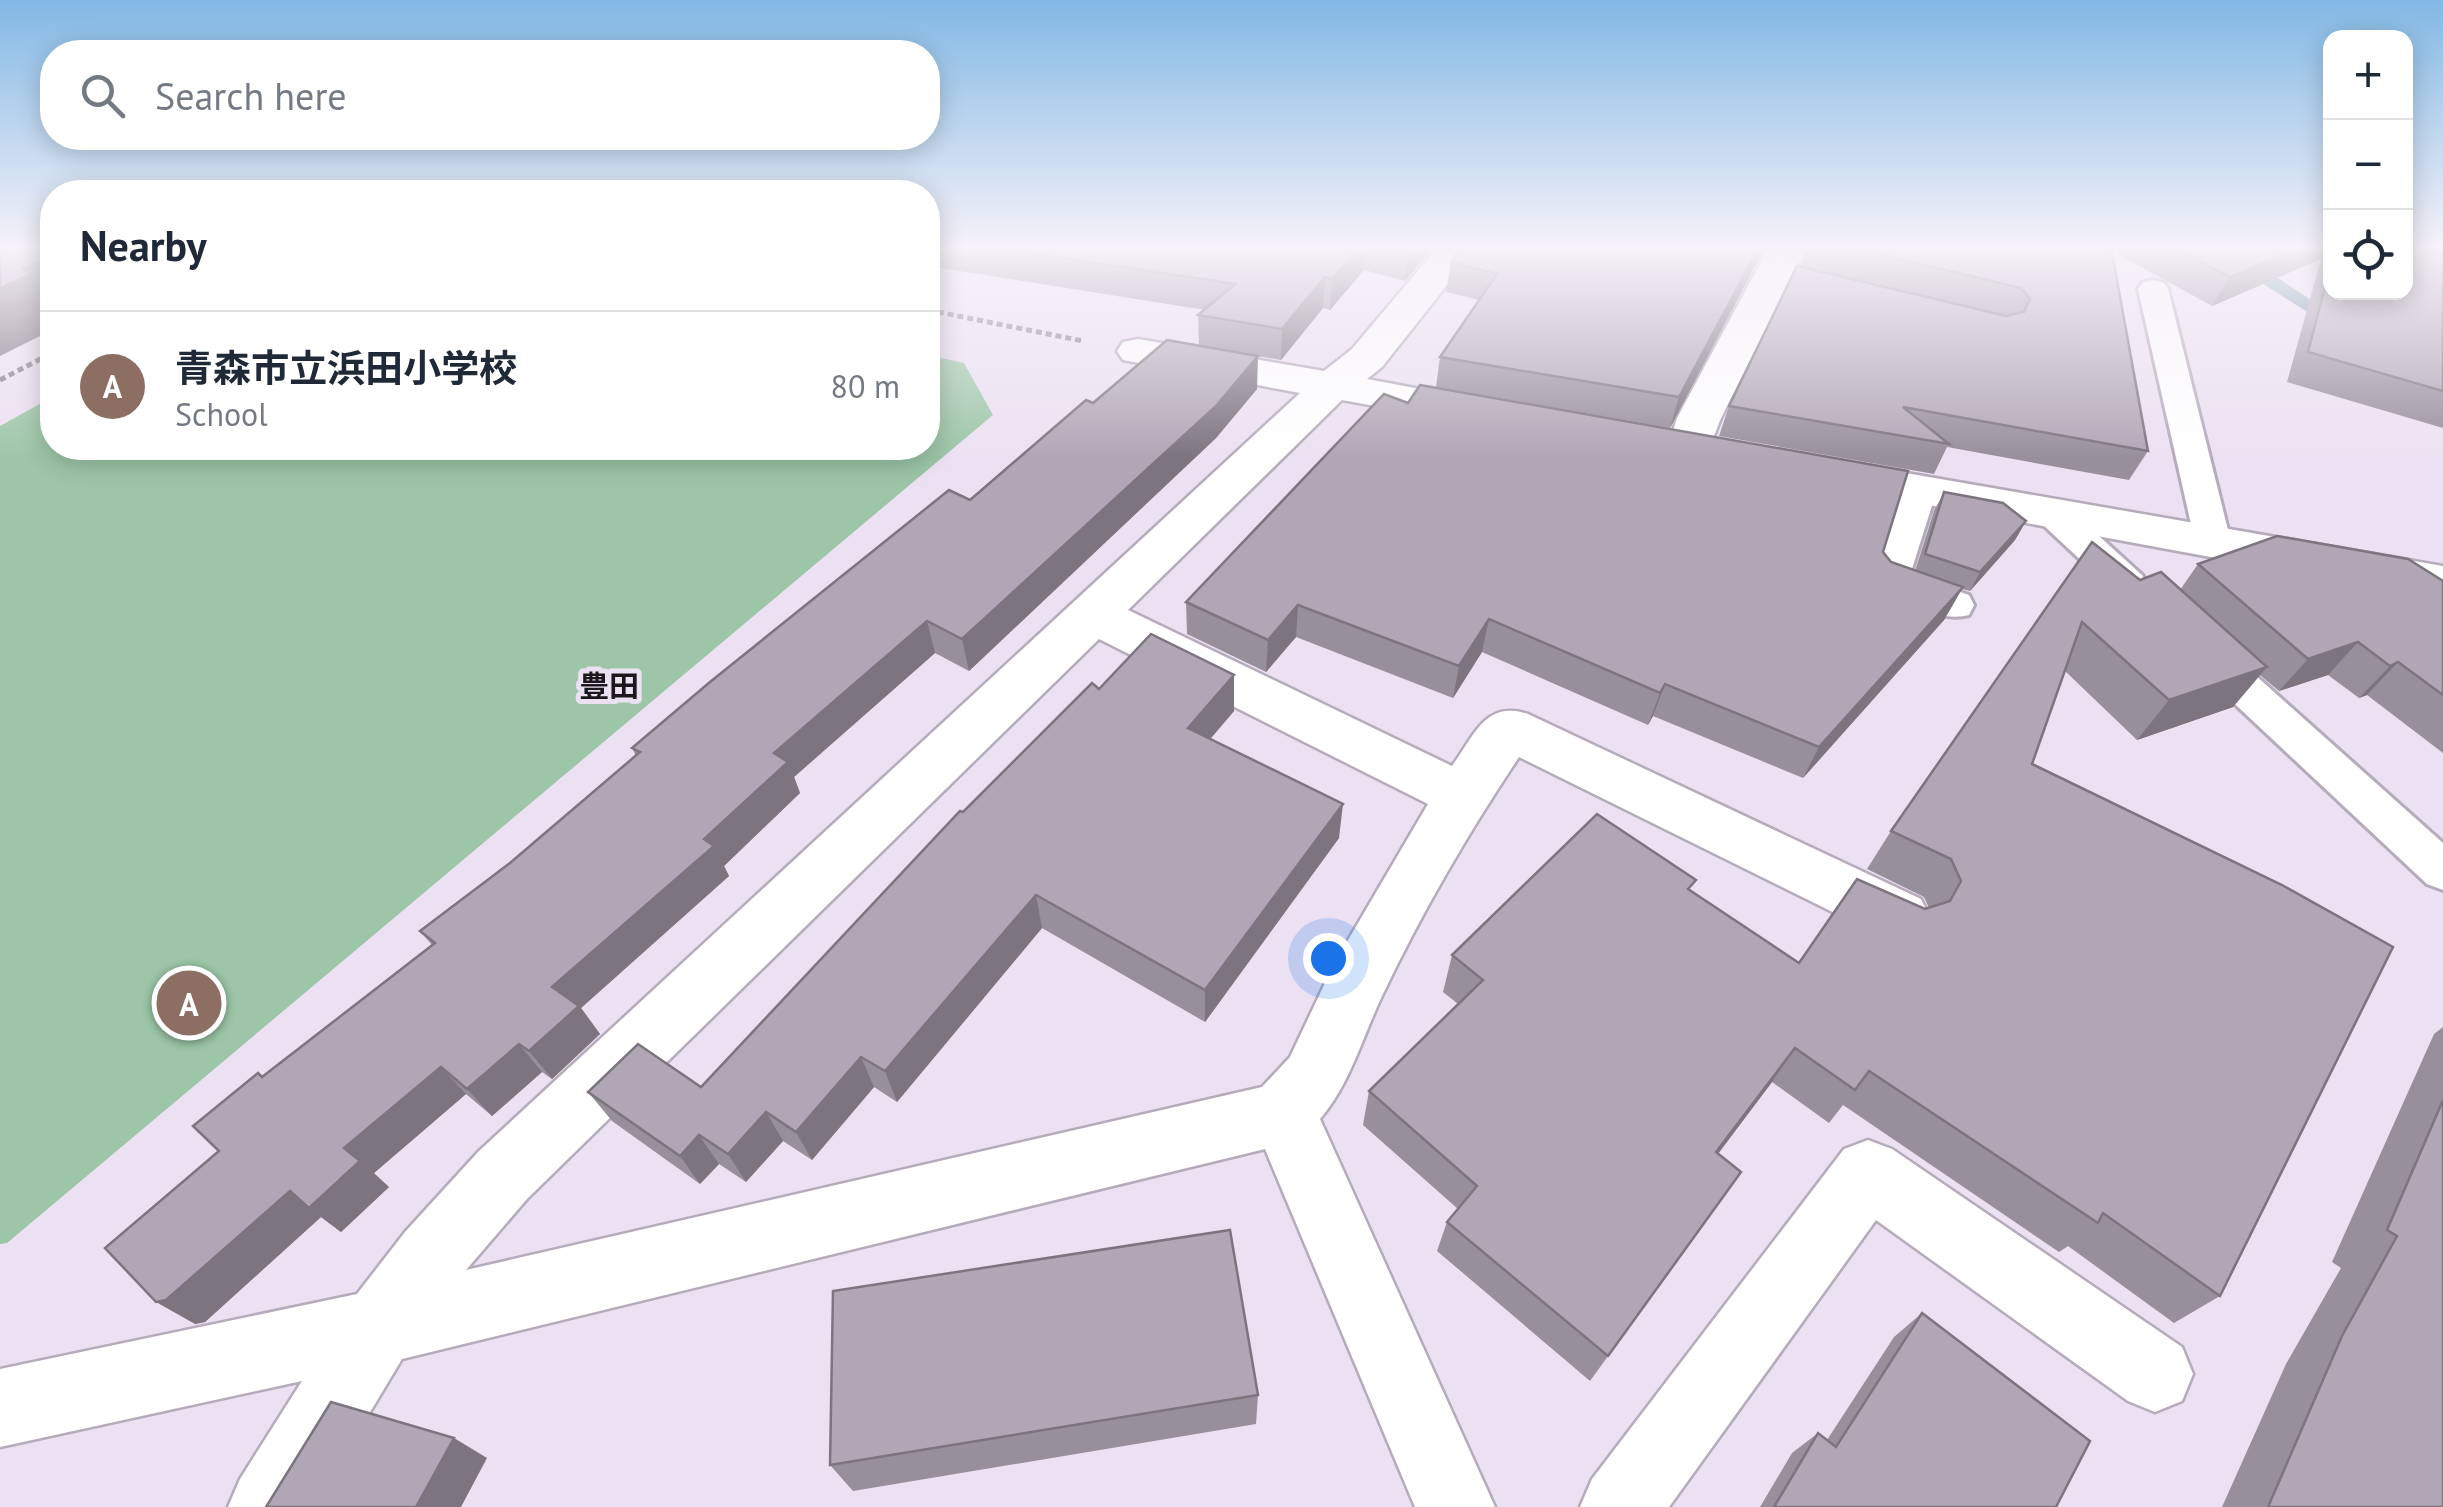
<!DOCTYPE html>
<meta charset="utf-8">
<style>
:root{--surface:#fff;--page:#f2f2f3;--text:#1f2937;--muted:#747a83;--line:#e0e1e3;--accent:#904c1f}
body{margin:0;font-family:"PT Sans","Noto Sans JP",sans-serif;background:var(--page);color:var(--text)}
.controls{position:absolute;right:30px;top:30px;display:grid;overflow:hidden;border-radius:20px;box-shadow:0 5px 25px #0003}
.controls button{width:90px;height:90px;display:grid;place-items:center;padding:0;border:0;border-bottom:2px solid var(--line);background:var(--surface);color:var(--text);font:50px sans-serif}
.you{position:absolute;left:1328px;top:958px;width:35px;height:35px;margin:-25px;border:8px solid #fff;border-radius:50%;background:#1a73e8;box-shadow:0 0 0 15px #1a73e833}
.badge{display:grid;place-items:center;width:65px;height:65px;border-radius:50%;background:var(--accent);color:#fff;font-size:32px;font-weight:700}
.pin{position:absolute;translate:-50% -50%;border:5px solid #fff;box-shadow:0 2px 10px #0006}
.list{margin:0;padding:0;list-style:none}
h2{display:flex;justify-content:space-between;align-items:center;height:130px;margin:0;padding:0 40px;font-size:42px}
h2 small{font-size:32px;font-weight:400;color:var(--muted)}
.list li{display:grid;grid-template-columns:65px 1fr auto;gap:30px;align-items:center;box-sizing:border-box;height:150px;padding:0 40px;border-top:2px solid var(--line)}
.list b{display:block;font-size:38px;white-space:nowrap}
.list p{margin:0;font-size:32px;white-space:nowrap;color:var(--muted)}
.list em{font-size:32px;font-style:normal;color:var(--muted)}
.icon{flex:none;width:55px;height:55px;fill:none;stroke:currentColor;stroke-width:2;stroke-linecap:round;stroke-linejoin:round}
.map{position:relative;flex:none;width:2443px;height:1507px;overflow:hidden}
.search{position:absolute;background:var(--surface);box-shadow:0 5px 25px #0003;left:40px;top:40px;width:900px;height:110px;display:flex;align-items:center;gap:25px;box-sizing:border-box;padding:0 35px;border-radius:40px;color:var(--muted);font-size:38px}
.panel{position:absolute;background:var(--surface);box-shadow:0 5px 25px #0003;left:40px;top:180px;width:900px;height:280px;border-radius:40px}
.map>svg:first-child{display:block}
</style>
<div class="map">
<svg width="2443" height="1507" viewBox="0 0 2443 1507">
<rect width="100%" height="100%" fill="#ece1f2"/>
<path fill="#9cc6a7" d="M 928,355 L 964,363 L 993,415 L 7,1243 L 0,1244 L 0,426 L 52,397 L 52,448 L 928,448 Z"/>
<g fill="none" stroke-linecap="round" stroke-linejoin="round">
<path fill="#678da5" fill-rule="evenodd" d="M 2243,258 L 2249,259 L 2344,322 L 2335,328 L 2329,326 L 2237,267 L 2234,263 Z"/>
<g stroke="#b5abbb" stroke-width="6">
<g id="service">
<path d="M 2153,280 L 2164,283 L 2168,289 L 2231,542 L 2226,551 L 2213,554 L 2200,551 L 2195,542 L 2138,289 L 2142,283 Z"/>
<path d="M 1919,479 L 1932,482 L 1937,490 L 1910,575 L 1969,595 L 1974,605 L 1969,615 C 1940,623 1903,601 1876,591 L 1870,582 L 1901,490 L 1906,482 Z"/>
<path d="M 2053,502 L 2066,506 L 2142,575 L 2148,584 L 2142,593 L 2129,597 L 2116,593 L 2040,522 L 2035,514 L 2040,506 Z"/>
<path d="M 2204,638 L 2218,642 L 2443,843 L 2443,890 L 2427,884 L 2190,662 L 2184,652 L 2190,642 Z"/>
</g>
</g>
<g stroke="#b5abbb" stroke-width="5">
<g id="minor">
<path d="M 1438,247 L 1477,247 L 1382,367 L 1367,379 L 1500,404 L 1507,413 L 1500,422 L 1485,426 L 1342,400 L 1128,610 L 1452,766 C 1475,735 1485,700 1528,714 L 1921,899 L 1930,917 L 1921,935 L 1900,943 L 1879,935 L 1519,757 C 1468,833 1421,914 1382,996 C 1362,1038 1350,1084 1320,1119 L 1495,1507 L 1415,1507 L 1265,1149 L 402,1359 L 313,1507 L 228,1507 L 240,1479 L 302,1381 L 0,1447 L 0,1369 L 357,1294 L 405,1232 L 479,1151 L 1300,393 L 1123,360 L 1117,351 L 1123,342 L 1138,339 L 1324,371 L 1352,349 ZM 1099,639 L 1428,804 L 1334,964 L 1290,1057 L 1262,1087 L 466,1270 L 527,1199 Z"/>
<path d="M 1769,247 L 1807,247 L 1721,418 L 1705,459 L 1689,463 L 1673,459 L 1667,449 L 1677,418 Z"/>
<path d="M 1831,460 L 2443,566 L 2443,600 L 1815,484 L 1808,474 L 1815,464 Z"/>
<path d="M 1868,1140 L 1892,1149 L 2182,1347 L 2193,1374 L 2182,1401 L 2155,1412 L 2128,1401 L 1876,1220 L 1669,1507 L 1580,1507 L 1592,1479 L 1844,1149 Z"/>
</g>
</g>
<g stroke="#7f7883" stroke-width="5" stroke-dasharray="6 4" stroke-linecap="butt">
<path d="M 928,310 L 1083,341"/>
<path d="M 0,380 L 52,353"/>
</g>
<use href="#service" fill="#fff" fill-rule="evenodd"/>
<use href="#minor" fill="#fff" fill-rule="evenodd"/>
</g>
<g fill="#988f9d">
<path d="M 928,247 L 1433,247 L 1405,281 L 1364,270 L 1330,310 L 1323,308 L 1281,360 L 1199,346 L 1257,389 L 1216,438 L 969,671 L 935,653 L 794,777 L 800,793 L 724,866 L 729,876 L 581,1008 L 600,1034 L 552,1079 L 542,1072 L 492,1116 L 466,1094 L 374,1173 L 389,1187 L 341,1232 L 321,1217 L 205,1322 L 195,1324 L 219,1151 L 432,945 L 420,931 L 510,863 L 636,756 L 632,748 L 970,500 L 1093,403 L 1199,346 L 1198,315 L 1205,310 L 928,266 Z"/>
<path d="M 1765,247 L 1670,428 L 1436,387 L 1440,357 L 1479,300 L 1446,292 L 1451,262 Z"/>
<path d="M 1808,247 L 2330,247 L 2330,292 L 2406,247 L 2443,247 L 2443,428 L 2287,382 L 2321,259 L 2212,306 L 2112,251 L 2148,451 L 2129,480 L 1947,447 L 1934,474 L 1719,436 L 1729,406 L 1801,266 Z"/>
<path d="M 1408,403 L 1883,552 L 1891,562 L 1915,571 L 1934,511 L 1944,492 L 2026,521 L 2015,540 L 1970,591 L 1962,589 L 1944,620 L 1803,778 L 1653,716 L 1648,725 L 1482,652 L 1453,698 L 1296,637 L 1266,672 L 1187,634 L 1186,602 Z"/>
<path d="M 2092,542 L 2140,580 L 2180,590 L 2198,564 L 2443,581 L 2443,753 L 2367,695 L 2359,698 L 2328,675 L 2279,691 L 2260,675 L 2233,707 L 2137,740 L 2065,671 L 2032,764 L 2220,1296 L 2174,1323 L 2068,1246 L 2059,1252 L 1843,1105 L 1829,1123 L 1772,1082 L 1718,1154 L 1741,1172 L 1590,1381 L 1437,1251 L 1447,1222 L 1458,1209 L 1363,1125 L 1369,1091 L 1458,1004 L 1443,992 L 1452,955 L 1691,891 L 1799,963 L 1929,908 L 1924,897 L 1867,869 L 1891,831 Z"/>
<path d="M 1234,675 L 1234,711 L 1210,739 L 1339,838 L 1205,1022 L 1042,928 L 897,1102 L 874,1087 L 812,1160 L 783,1141 L 746,1182 L 719,1164 L 700,1184 L 612,1121 L 588,1092 L 701,1087 L 963,812 L 1099,689 Z"/>
<path d="M 2443,1027 L 2443,1507 L 2222,1507 L 2286,1364 L 2341,1268 L 2332,1262 L 2434,1034 Z"/>
<path d="M 1922,1313 L 2056,1507 L 1760,1507 L 1792,1453 L 1818,1433 L 1827,1440 L 1894,1337 Z"/>
<path d="M 1258,1395 L 1256,1424 L 853,1491 L 830,1465 Z"/>
</g>
<g fill="#7c747f">
<path d="M 1360,247 L 1366,247 L 1364,270 L 1330,310 L 1332,279 Z"/>
<path d="M 1411,247 L 1433,247 L 1405,281 L 1408,251 Z"/>
<path d="M 1759,247 L 1765,247 L 1670,428 L 1679,397 Z"/>
<path d="M 2301,247 L 2329,247 L 2321,259 L 2212,306 L 2230,277 Z"/>
<path d="M 52,256 L 52,330 L 0,356 L 0,288 L 23,269 Z"/>
<path d="M 1325,277 L 1323,308 L 1281,360 L 1282,329 Z"/>
<path d="M 1258,356 L 1257,389 L 1216,438 L 969,671 L 962,639 Z"/>
<path d="M 2026,521 L 2015,540 L 1970,591 L 1980,572 Z"/>
<path d="M 1963,587 L 1944,620 L 1803,778 L 1819,747 Z"/>
<path d="M 1298,605 L 1296,637 L 1266,672 L 1268,640 Z"/>
<path d="M 1489,619 L 1482,652 L 1453,698 L 1459,666 Z"/>
<path d="M 927,621 L 935,653 L 794,777 L 800,793 L 724,866 L 729,876 L 581,1008 L 600,1034 L 552,1079 L 529,1051 L 552,987 L 704,839 L 774,753 Z"/>
<path d="M 2358,642 L 2328,675 L 2279,691 L 2308,659 Z"/>
<path d="M 2398,662 L 2367,695 L 2359,698 L 2390,666 Z"/>
<path d="M 2267,667 L 2233,707 L 2137,740 L 2169,700 Z"/>
<path d="M 1234,675 L 1234,711 L 1189,764 L 1188,728 Z"/>
<path d="M 1665,684 L 1653,716 L 1648,725 L 1660,693 Z"/>
<path d="M 1343,804 L 1339,838 L 1205,1022 L 1205,990 Z"/>
<path d="M 1036,895 L 1042,928 L 897,1102 L 885,1071 Z"/>
<path d="M 519,1044 L 542,1072 L 492,1116 L 467,1089 Z"/>
<path d="M 1795,1048 L 1772,1082 L 1695,1184 L 1716,1152 Z"/>
<path d="M 861,1057 L 874,1087 L 812,1160 L 796,1132 Z"/>
<path d="M 441,1067 L 466,1094 L 374,1173 L 344,1148 Z"/>
<path d="M 766,1112 L 783,1141 L 746,1182 L 728,1154 Z"/>
<path d="M 699,1135 L 719,1164 L 700,1184 L 680,1156 Z"/>
<path d="M 360,1161 L 389,1187 L 341,1232 L 321,1217 L 205,1322 L 195,1324 L 156,1302 L 290,1191 Z"/>
<path d="M 454,1438 L 487,1458 L 461,1507 L 416,1507 Z"/>
</g>
<g fill="#b1a6b6" stroke="#7c747f" stroke-width="2.5">
<path d="M 0,247 L 52,247 L 52,256 L 23,269 L 32,274 L 0,288 Z"/>
<path d="M 992,247 L 1360,247 L 1332,279 L 1325,277 L 1282,329 L 1198,315 L 1235,284 Z"/>
<path d="M 1462,247 L 1759,247 L 1679,397 L 1440,357 L 1497,274 L 1451,262 Z"/>
<path d="M 1850,247 L 2111,247 L 2148,451 L 1903,407 L 1949,444 L 1729,406 L 1797,266 L 2006,316 L 2024,312 L 2030,299 L 2021,288 Z"/>
<path d="M 2174,247 L 2301,247 L 2230,277 Z"/>
<path d="M 2406,247 L 2424,247 L 2424,250 L 2443,256 L 2443,391 L 2308,352 L 2330,268 L 2330,292 L 2406,292 Z"/>
<path d="M 1167,340 L 1258,356 L 1216,406 L 962,639 L 927,621 L 774,753 L 788,762 L 704,839 L 714,846 L 552,987 L 579,1006 L 529,1051 L 519,1044 L 467,1089 L 441,1067 L 344,1148 L 360,1161 L 309,1208 L 290,1191 L 166,1300 L 156,1302 L 105,1248 L 219,1151 L 193,1126 L 258,1073 L 262,1077 L 435,943 L 420,931 L 510,863 L 640,752 L 632,748 L 710,682 L 949,490 L 970,500 L 1086,400 L 1093,403 Z"/>
<path d="M 1420,385 L 1908,471 L 1883,552 L 1891,562 L 1963,587 L 1819,747 L 1665,684 L 1660,693 L 1489,619 L 1459,666 L 1298,605 L 1268,640 L 1186,602 L 1384,394 L 1408,403 Z"/>
<path d="M 1944,492 L 2003,503 L 2026,521 L 1980,572 L 1925,554 Z"/>
<path d="M 2277,536 L 2408,559 L 2443,581 L 2443,695 L 2398,662 L 2390,666 L 2358,642 L 2308,659 L 2198,564 Z"/>
<path d="M 2092,542 L 2140,580 L 2161,572 L 2267,667 L 2169,700 L 2082,622 L 2032,764 L 2282,885 L 2393,947 L 2220,1296 L 2103,1213 L 2098,1223 L 1869,1071 L 1855,1090 L 1795,1048 L 1716,1152 L 1741,1172 L 1608,1356 L 1447,1222 L 1477,1186 L 1369,1091 L 1483,980 L 1452,955 L 1597,814 L 1696,880 L 1688,889 L 1799,963 L 1857,879 L 1925,909 L 1950,901 L 1961,881 L 1951,859 L 1891,831 Z"/>
<path d="M 1151,634 L 1234,675 L 1188,728 L 1343,804 L 1205,990 L 1036,895 L 885,1071 L 861,1057 L 796,1132 L 766,1112 L 728,1154 L 699,1135 L 680,1156 L 588,1092 L 638,1044 L 701,1087 L 960,811 L 963,812 L 1092,683 L 1099,689 Z"/>
<path d="M 2443,1100 L 2443,1507 L 2268,1507 L 2342,1336 L 2397,1236 L 2387,1230 Z"/>
<path d="M 1230,1230 L 1258,1395 L 830,1465 L 833,1291 Z"/>
<path d="M 1922,1313 L 2090,1441 L 2056,1507 L 1774,1507 L 1818,1433 L 1836,1447 Z"/>
<path d="M 331,1402 L 454,1438 L 416,1507 L 266,1507 Z"/>
</g>
<linearGradient id="sky" x2="0" y2="1"><stop stop-color="#81b8e4"/><stop offset="0.54" stop-color="#f6f2f9"/><stop offset="1" stop-color="#f6f2f9" stop-opacity="0"/></linearGradient>
<rect width="2443" height="458" fill="url(#sky)"/>
<g text-anchor="middle" stroke-width="10" stroke-linejoin="round" paint-order="stroke">
<g font-size="30" font-weight="bold" fill="#1b171d" stroke="#ece1f2">
<text x="609" y="697">豊田</text>
</g>
</g>
</svg>
<div class="controls">
<button>+</button>
<button>−</button>
<button><svg class="icon" aria-label="locate" viewBox="0 0 24 24"><circle cx="12" cy="12" r="6"/><path d="M12 2v4M12 18v4M2 12h4M18 12h4"/></svg></button>
</div>
<div class="you"></div>
<div class="pin badge" style="left:189px;top:1003px;background:#8d6e63">A</div>
<div class="search"><svg class="icon" aria-label="search" viewBox="0 0 24 24"><circle cx="10" cy="10" r="6"/><path d="M15 15l6 6"/></svg>Search here</div>
<section class="panel">
<h2>Nearby<small></small></h2>
<ul class="list">
<li><span class="badge" style="background:#8d6e63">A</span><div><b>青森市立浜田小学校</b><p>School</p></div><em>80 m</em></li>
</ul>
</section>
</div>
